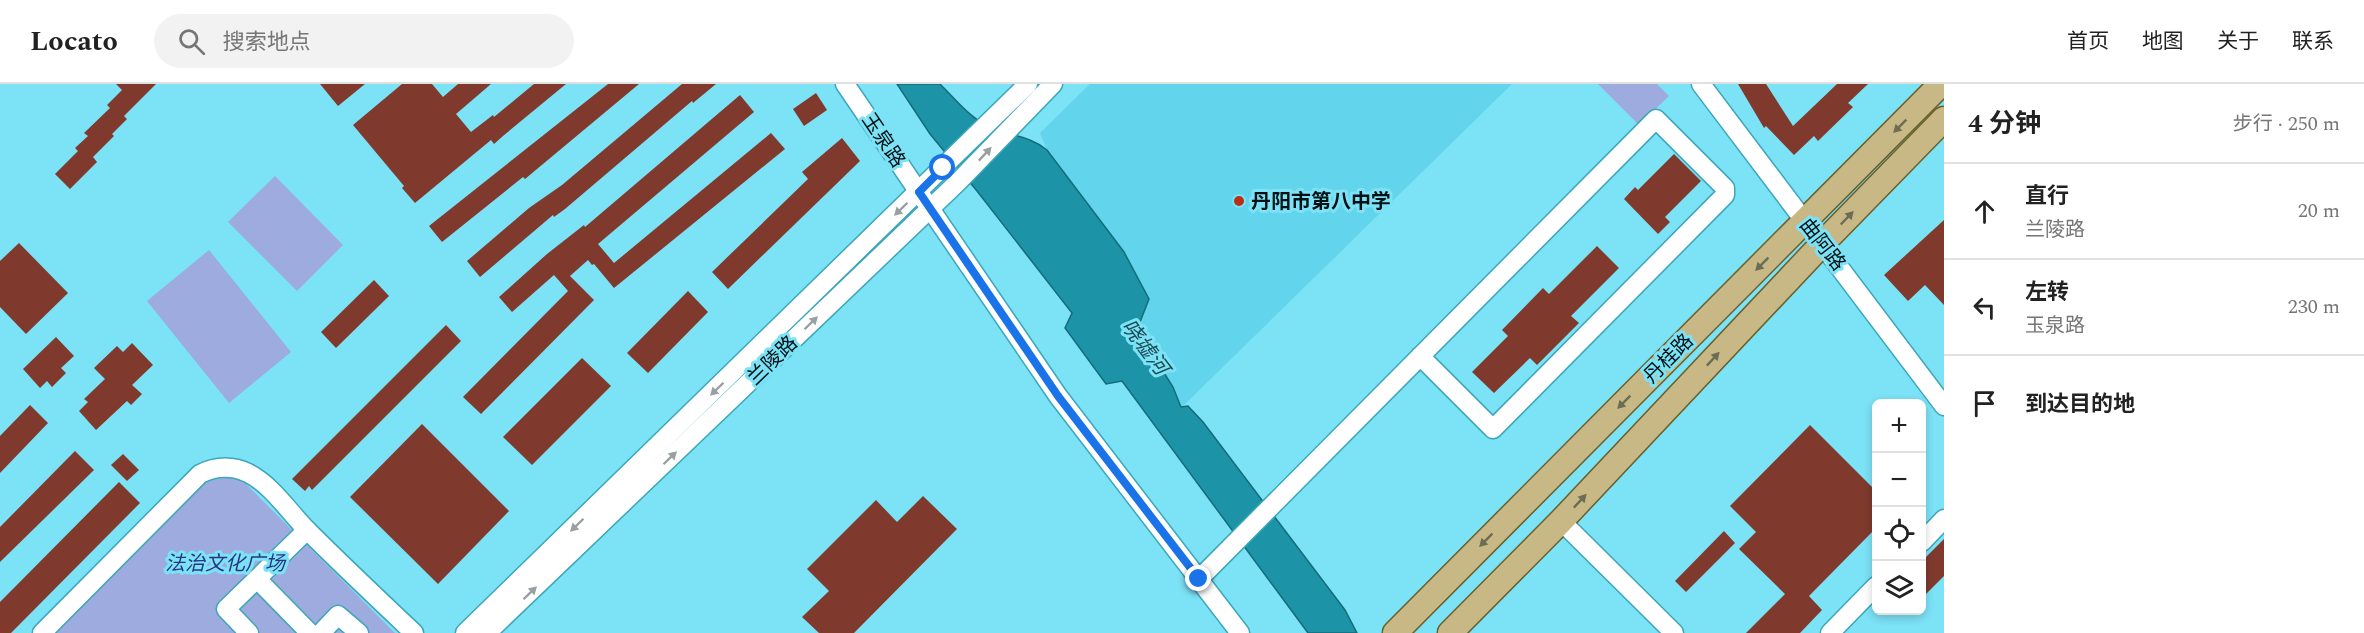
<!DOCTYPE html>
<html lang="zh">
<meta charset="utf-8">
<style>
:root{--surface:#fff;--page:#f2f2f2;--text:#222;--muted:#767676;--line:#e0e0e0}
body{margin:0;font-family:Spectral,"Noto Sans SC",serif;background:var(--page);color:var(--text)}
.controls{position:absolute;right:18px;bottom:18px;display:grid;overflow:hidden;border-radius:9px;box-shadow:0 3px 9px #0003}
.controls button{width:54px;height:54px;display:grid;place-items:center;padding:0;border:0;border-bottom:2px solid var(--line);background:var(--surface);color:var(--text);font:30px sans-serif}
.stop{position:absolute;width:18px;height:18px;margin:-14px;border:4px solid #1a73e8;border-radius:50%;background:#fff}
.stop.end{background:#1a73e8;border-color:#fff;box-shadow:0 2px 6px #0008}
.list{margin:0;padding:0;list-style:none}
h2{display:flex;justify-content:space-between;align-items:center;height:78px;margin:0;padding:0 24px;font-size:26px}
h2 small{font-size:20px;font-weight:400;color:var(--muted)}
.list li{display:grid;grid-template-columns:39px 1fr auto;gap:18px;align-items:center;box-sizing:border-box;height:96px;padding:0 24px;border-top:2px solid var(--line)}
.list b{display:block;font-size:22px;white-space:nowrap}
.list p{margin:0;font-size:20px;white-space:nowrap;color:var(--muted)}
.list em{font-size:20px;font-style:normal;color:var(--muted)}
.icon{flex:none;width:33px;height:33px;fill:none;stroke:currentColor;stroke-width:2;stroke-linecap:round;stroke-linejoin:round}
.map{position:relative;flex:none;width:1944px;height:549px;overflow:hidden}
header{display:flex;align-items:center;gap:36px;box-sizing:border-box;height:84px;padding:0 30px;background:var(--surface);border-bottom:2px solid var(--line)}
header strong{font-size:28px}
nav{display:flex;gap:33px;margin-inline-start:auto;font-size:21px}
.search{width:420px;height:54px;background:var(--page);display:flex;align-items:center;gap:15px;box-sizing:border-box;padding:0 21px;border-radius:33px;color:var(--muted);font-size:22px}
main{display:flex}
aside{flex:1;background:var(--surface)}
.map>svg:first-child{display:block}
</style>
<header>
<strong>Locato</strong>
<div class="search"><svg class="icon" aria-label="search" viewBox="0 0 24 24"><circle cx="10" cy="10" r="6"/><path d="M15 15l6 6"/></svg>搜索地点</div>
<nav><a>首页</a><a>地图</a><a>关于</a><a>联系</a></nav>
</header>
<main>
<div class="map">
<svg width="1944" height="549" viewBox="0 0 1944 549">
<rect width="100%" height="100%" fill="#7ce2f6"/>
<path fill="#62d4eb" d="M 1090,0 L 1512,0 L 1182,323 L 1173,303 L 1141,252 L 1140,238 L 1149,215 L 1124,168 L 1047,66 L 1040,49 Z"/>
<g fill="#9dabde">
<path d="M 1598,0 L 1657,0 L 1669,12 L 1639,41 Z"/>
<path d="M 275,92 L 343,161 L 297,207 L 228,138 Z"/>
<path d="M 209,166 L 291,268 L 229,319 L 147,217 Z"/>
<path d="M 225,392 L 241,395 L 395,549 L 55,549 L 205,399 Z"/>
</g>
<path fill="#1c93a6" stroke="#146c7a" stroke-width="1.5" d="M 897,0 L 940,0 C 956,16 970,34 990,43 C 1010,52 1030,52 1047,66 L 1124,168 L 1149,215 L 1140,238 L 1141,252 L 1173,303 L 1181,323 L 1188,322 L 1203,338 L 1345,526 L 1357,549 L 1308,549 L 1122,297 L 1106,300 L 1065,244 L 1072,229 L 977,107 L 930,50 Z"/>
<g fill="#7f3a2d">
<path d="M 116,0 L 156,0 L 124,32 L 127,35 L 112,50 L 114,52 L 93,73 L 97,78 L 70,105 L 55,90 L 78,67 L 75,64 L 88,52 L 84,49 L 110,24 L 107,21 L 122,6 Z"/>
<path d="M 320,0 L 365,0 L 338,22 Z"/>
<path d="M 402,0 L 432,0 L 443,13 L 458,0 L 491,0 L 456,30 L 471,48 L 493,31 L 494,33 L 534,0 L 566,0 L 503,52 L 494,60 L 491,56 L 415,119 L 402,104 L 404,102 L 353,41 Z"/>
<path d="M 608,0 L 639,0 L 525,95 L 523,93 L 442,158 L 429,142 Z"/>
<path d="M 682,0 L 716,0 L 693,19 L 692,17 L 565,125 L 554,133 L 553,131 L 480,193 L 467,177 L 529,124 L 562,101 Z"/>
<path d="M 1738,0 L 1766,0 L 1793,42 L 1837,0 L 1868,0 L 1848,19 L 1853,23 L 1818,57 L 1814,52 L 1794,71 L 1766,42 L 1764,44 Z"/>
<path d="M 816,9 L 827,26 L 804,42 L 793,25 Z"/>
<path d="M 740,11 L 754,28 L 598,160 L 614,179 L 771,49 L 785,65 L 614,204 L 594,180 L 592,181 L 588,176 L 570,192 L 594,216 L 481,330 L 463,313 L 568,207 L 554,191 L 512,228 L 499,213 L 547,170 L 584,141 L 585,143 Z"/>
<path d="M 842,54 L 860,77 L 728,205 L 712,188 L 808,95 L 802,88 Z"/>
<path d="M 1674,70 L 1701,97 L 1665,133 L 1670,138 L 1658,150 L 1624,115 L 1635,103 L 1638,106 Z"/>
<path d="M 1944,136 L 1944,221 L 1925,201 L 1908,217 L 1884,191 Z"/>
<path d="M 19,159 L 68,209 L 26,250 L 0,223 L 0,177 Z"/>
<path d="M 1597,162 L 1619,184 L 1571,232 L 1579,239 L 1537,281 L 1530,274 L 1494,309 L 1472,288 L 1508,252 L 1502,246 L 1543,204 L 1549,210 Z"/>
<path d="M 374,196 L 389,212 L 336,264 L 321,248 Z"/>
<path d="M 688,207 L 708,228 L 648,289 L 627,269 Z"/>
<path d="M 446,241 L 461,257 L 312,406 L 309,402 L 305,407 L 292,395 Z"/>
<path d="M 56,253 L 74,272 L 61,284 L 66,289 L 52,303 L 47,297 L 40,304 L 23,285 Z"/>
<path d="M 132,259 L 153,281 L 132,301 L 142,310 L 131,321 L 127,317 L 96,346 L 79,327 L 88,318 L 84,315 L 105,295 L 94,284 L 117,262 L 123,268 Z"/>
<path d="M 582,274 L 611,302 L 532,381 L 503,353 Z"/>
<path d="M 30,321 L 48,339 L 0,389 L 0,352 Z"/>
<path d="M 422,340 L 509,427 L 438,500 L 350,413 Z"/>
<path d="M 1810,341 L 1876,407 L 1876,444 L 1809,512 L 1822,526 L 1800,549 L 1746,549 L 1785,510 L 1739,465 L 1756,448 L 1730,422 Z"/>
<path d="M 75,367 L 94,386 L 0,478 L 0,443 Z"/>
<path d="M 123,370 L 139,386 L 127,397 L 111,381 Z"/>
<path d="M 119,398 L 140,419 L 11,549 L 0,549 L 0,518 Z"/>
<path d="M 923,412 L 957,445 L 854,549 L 819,549 L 802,533 L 829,507 L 807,485 L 876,416 L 897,438 Z"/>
<path d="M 1724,447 L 1735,459 L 1686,508 L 1675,497 Z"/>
<path d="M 1944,455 L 1944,492 L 1922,514 L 1922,477 Z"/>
</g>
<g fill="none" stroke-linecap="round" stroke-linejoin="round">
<g stroke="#3ca6ba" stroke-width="21">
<g id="minor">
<path d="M 845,0 L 1058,312 L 1240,549"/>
<path d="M 1701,0 L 1944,322"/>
<path d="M 1561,437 L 1674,549"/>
<path d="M 1922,458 L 1944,435"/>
<path d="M 257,495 L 310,549"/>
<path d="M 1199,495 L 1656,35 L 1725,104 L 1725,111 L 1493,345 L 1420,272"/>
<path d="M 42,549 L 200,390 C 216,382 231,381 248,389 C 272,401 289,428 307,446 C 342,481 378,515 414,549"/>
<path d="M 249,549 L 226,525 L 307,446"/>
<path d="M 321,549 L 338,531 L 359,549"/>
<path d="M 465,549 L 1028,0"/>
<path d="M 487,549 L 959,97 L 1053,0"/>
<path d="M 1830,549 L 1876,502"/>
</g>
</g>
<g stroke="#695f2a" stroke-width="27">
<g id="major">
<path d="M 1395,549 L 1941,0"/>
<path d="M 1450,549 L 1561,437 L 1823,159 L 1944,35"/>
</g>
</g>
<use href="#minor" stroke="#fff" stroke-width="18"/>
<use href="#major" stroke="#c7b886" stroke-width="24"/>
</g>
<defs><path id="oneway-solid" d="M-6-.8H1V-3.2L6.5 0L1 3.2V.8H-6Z" transform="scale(1.5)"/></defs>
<g fill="#6d6d53">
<use href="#oneway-solid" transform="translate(1900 42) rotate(135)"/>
<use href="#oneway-solid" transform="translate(1847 134) rotate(-46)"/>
<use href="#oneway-solid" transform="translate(1762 180) rotate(135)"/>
<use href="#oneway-solid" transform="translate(1713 275) rotate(-47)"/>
<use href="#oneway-solid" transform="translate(1624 318) rotate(135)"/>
<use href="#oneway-solid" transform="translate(1580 417) rotate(-47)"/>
<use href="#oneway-solid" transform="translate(1486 456) rotate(135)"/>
</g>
<g fill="#99a0a1">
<use href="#oneway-solid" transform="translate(985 70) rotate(-47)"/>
<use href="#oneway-solid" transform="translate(901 125) rotate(136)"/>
<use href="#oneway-solid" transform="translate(811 239) rotate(-44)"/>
<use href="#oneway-solid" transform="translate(717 305) rotate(136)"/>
<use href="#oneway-solid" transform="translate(670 374) rotate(-44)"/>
<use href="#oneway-solid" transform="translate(577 441) rotate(136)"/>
<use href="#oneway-solid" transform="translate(530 509) rotate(-44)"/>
</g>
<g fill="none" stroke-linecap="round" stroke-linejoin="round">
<path stroke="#1a73e8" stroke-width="8" d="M 943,84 L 919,108 L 1058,312 L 1199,495"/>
</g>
<circle fill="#ba2e15" stroke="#7ce2f6" stroke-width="2" cx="1239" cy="117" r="6"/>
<g text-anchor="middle" stroke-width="6" stroke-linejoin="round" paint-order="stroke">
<g font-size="20" fill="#001115" stroke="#7ce2f6">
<text transform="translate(884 56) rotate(56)" y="7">玉泉路</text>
<text transform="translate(1823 160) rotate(52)" y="7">曲阿路</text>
<text transform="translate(1668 274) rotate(-45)" y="7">丹桂路</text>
<text transform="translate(772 276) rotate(-44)" y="7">兰陵路</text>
</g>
<g font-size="20" font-weight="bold" fill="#001115" stroke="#7ce2f6" text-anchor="start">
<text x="1251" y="124">丹阳市第八中学</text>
</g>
<g font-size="20" font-style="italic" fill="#293482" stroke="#7ce2f6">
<text x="225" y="486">法治文化广场</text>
</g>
<g font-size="21" font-style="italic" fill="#1d4b54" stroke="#7ce2f6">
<text transform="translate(1145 263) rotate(53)" y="7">哓墟河</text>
</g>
</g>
</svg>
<div class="controls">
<button>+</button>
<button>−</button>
<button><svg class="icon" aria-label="locate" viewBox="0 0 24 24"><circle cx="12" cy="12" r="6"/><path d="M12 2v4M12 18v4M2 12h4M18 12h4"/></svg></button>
<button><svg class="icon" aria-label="layers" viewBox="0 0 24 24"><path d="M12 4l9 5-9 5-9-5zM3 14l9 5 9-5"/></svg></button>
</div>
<div class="stop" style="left:943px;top:84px"></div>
<div class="stop end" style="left:1199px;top:495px"></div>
</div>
<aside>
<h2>4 分钟<small>步行 · 250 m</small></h2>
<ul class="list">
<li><svg class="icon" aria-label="ahead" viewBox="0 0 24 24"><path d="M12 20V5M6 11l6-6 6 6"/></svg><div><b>直行</b><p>兰陵路</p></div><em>20 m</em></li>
<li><svg class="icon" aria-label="left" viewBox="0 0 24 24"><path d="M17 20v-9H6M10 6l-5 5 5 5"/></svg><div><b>左转</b><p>玉泉路</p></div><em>230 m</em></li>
<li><svg class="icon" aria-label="arrive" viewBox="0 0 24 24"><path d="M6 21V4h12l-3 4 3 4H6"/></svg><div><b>到达目的地</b></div></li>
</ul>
</aside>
</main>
